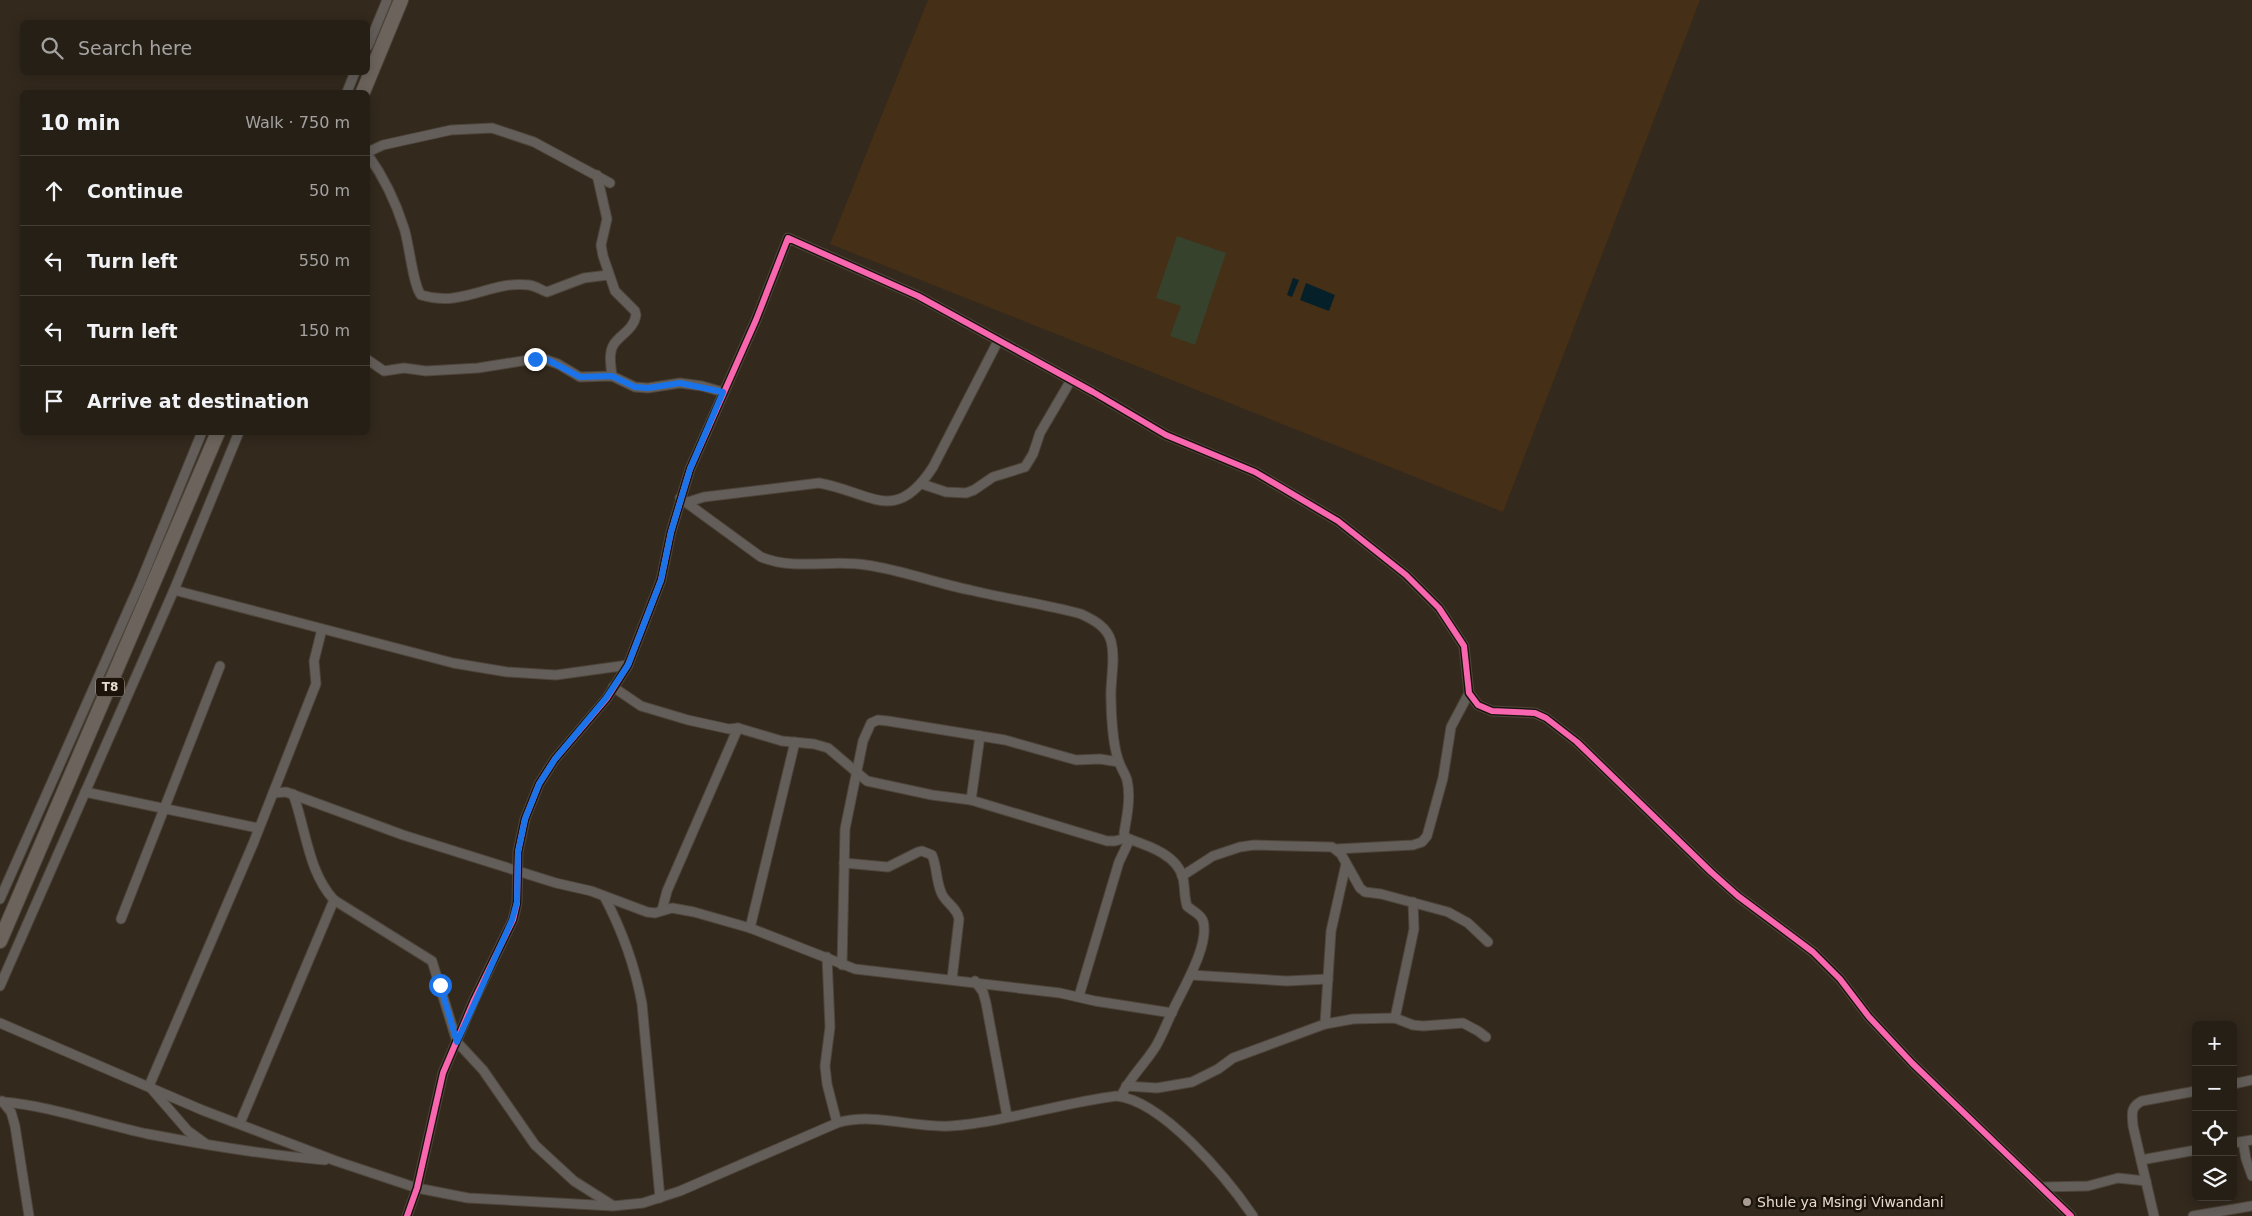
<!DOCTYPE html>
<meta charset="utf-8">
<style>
:root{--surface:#261f16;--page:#322c23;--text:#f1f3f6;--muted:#a4a2a1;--line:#423d35}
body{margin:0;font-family:"DejaVu Sans",sans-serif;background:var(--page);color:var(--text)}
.controls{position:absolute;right:15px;bottom:15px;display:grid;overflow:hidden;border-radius:8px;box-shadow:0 2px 12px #0003}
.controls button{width:45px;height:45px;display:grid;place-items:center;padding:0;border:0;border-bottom:1px solid var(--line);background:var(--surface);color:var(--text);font:25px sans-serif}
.stop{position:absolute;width:15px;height:15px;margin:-11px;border:4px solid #1a73e8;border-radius:50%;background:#fff}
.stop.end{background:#1a73e8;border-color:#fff;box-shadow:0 1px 5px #0008}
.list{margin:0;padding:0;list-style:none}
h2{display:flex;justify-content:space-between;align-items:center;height:65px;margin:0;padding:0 20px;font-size:21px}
h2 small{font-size:16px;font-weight:400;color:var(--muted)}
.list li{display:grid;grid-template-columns:32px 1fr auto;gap:15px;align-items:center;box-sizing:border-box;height:70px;padding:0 20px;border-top:1px solid var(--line)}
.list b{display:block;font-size:19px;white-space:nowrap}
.list em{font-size:16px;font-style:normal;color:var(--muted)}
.icon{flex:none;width:28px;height:28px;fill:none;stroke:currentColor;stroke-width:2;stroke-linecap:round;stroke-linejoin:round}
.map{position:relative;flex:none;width:2252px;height:1216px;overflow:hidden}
.search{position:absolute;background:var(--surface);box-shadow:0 2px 12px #0003;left:20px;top:20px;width:350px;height:55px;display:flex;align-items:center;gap:12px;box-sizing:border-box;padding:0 18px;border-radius:8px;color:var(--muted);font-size:19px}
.panel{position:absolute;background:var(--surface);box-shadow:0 2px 12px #0003;left:20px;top:90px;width:350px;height:345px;border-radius:8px}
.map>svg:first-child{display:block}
</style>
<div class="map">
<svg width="2252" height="1216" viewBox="0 0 2252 1216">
<rect width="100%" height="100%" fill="#33291d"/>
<path fill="#452f16" d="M 928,0 L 1700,0 L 1503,512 L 830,244 Z"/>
<path fill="#36422c" d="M 1177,236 L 1226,253 L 1195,345 L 1170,336 L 1181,306 L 1156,298 Z"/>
<g fill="#052028">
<path d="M 1293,278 L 1299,280 L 1292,297 L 1287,295 Z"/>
<path d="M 1306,283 L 1335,295 L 1329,311 L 1300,300 Z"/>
</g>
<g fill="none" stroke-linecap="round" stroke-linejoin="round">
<g stroke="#4e453b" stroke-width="11">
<g id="minor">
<path d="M 368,46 L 387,0"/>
<path d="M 347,92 L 355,72"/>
<path d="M 368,152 L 383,145 L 451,130 L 492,128 L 534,142 L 610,183"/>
<path d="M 368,155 C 383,176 396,203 404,228 C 409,242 413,286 421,295 C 463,308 491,280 529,285 C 536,286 541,290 547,292 L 584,278 L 608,275"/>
<path d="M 597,175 L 607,219 L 601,245 L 603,256 L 615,291 L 635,311 L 636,315 C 634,329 621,334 614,344 C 608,353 611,366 612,376"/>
<path d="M 368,360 L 384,371 L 404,368 L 426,371 L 478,368 L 541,358 L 558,364 L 580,377 L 612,376 L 635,387 L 648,388 L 680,383 L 702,386 L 723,392"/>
<path d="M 922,484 L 946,492 L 966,493 L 974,490 L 993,477 L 1025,467 L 1033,454 L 1040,433 L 1071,380"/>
<path d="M 680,498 L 761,557 C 795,571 831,559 866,565 C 902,570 935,583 970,590 C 1007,599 1044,604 1081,614 C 1094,620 1107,627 1111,641 C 1116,660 1110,680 1111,699 C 1111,714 1113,745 1118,759 C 1120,767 1125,773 1127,780 C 1131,797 1127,816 1124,833 L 1126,838 C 1146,845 1177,854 1183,878 C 1185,887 1184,897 1187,906 C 1192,911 1201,914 1203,921 C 1210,944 1184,987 1174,1008 C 1168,1020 1163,1034 1156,1046 C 1145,1064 1130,1077 1121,1096"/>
<path d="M 688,502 L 704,497 L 819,483 C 871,492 895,526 933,467 L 998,341"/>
<path d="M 174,590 L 453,663 L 507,672 L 556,675 L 628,665"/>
<path d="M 613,687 L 641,706 L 688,720 L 729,729 L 738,728 L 782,741 L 814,744 L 828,748 L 867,781 L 932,795 L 971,800 L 1107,841 L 1115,841 L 1126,838"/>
<path d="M 85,792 L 258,828"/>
<path d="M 273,793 L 286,792 L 403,835 L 556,883 L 591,891 L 647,912 L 655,913 L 672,908 L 694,912 L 750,928 L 855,969 L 1060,993 L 1095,1001 L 1172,1013"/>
<path d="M 293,794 C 306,829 308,872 334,900 L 432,961 L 457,1042 L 483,1070 L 535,1145 L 574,1181 L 612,1205"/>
<path d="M 971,800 L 980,736"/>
<path d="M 1336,849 L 1413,845 L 1422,842 L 1427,836 L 1443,778 L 1451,727 L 1469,693"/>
<path d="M 844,863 L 888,867 L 918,852 L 922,851 L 932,855 C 937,867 936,880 941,892 C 944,902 957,907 959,919 L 952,979"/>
<path d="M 1182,876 L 1213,856 L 1240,847 L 1254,845 L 1332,847 L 1341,854 L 1360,888 L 1365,892 L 1381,894 L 1448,912 L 1468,923 L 1488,942"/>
<path d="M 604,896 C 622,930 635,966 642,1004 L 660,1198"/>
<path d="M 0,899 L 141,581 L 202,432"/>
<path d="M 662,910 L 667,891 L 738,728"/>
<path d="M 121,919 L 220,666"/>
<path d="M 750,928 L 795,742"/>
<path d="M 827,957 L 830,1027 L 825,1066 L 827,1084 L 837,1123"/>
<path d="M 842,965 L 845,829 L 863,741 L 871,723 L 878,720 L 888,721 L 1005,740 L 1076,760 L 1100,759 L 1119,762"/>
<path d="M 1191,975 L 1287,981 L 1328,979"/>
<path d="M 975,981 L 983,992 L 986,1003 L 1007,1116"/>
<path d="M 0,986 L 174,590 L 239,432"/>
<path d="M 1079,996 L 1119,862 L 1130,839"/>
<path d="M 1395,1018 L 1414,929 L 1413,902"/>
<path d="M 0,1023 L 202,1110 L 336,1161 L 417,1188 L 468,1198 L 613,1206 L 643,1203 L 680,1191 L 837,1123 C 874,1112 912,1128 950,1126 C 1006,1122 1061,1103 1116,1096 C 1162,1100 1227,1178 1253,1216"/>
<path d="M 1325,1024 L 1331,931 L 1346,864"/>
<path d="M 2233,1084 L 2252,1080"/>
<path d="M 1126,1086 L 1157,1088 L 1192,1082 L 1218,1069 L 1233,1058 L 1325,1024 L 1353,1019 L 1395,1018 L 1413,1025 L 1423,1026 L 1463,1023 L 1478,1031 L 1486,1037"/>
<path d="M 2,1101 L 11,1112 L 15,1126 L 29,1216"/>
<path d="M 3,1102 C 53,1106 99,1124 148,1134 C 206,1145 265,1155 325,1160"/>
<path d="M 240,1123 L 334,900"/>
<path d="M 2243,1142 L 2246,1159 L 2252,1176"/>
<path d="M 2233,1143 L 2252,1140"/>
<path d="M 206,1144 L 188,1131 L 149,1086 L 253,844 L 310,699 L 316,684 L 314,661 L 322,629"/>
<path d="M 2141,1160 L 2196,1150"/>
<path d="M 2042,1187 L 2088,1186 L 2118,1178 L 2146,1181"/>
<path d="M 407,1216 L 417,1188 L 443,1073 L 474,1000 L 513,920 L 517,903 L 518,852 L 525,819 L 539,784 L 555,759 L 607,698 L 628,665 L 661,580 L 671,532 L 690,469 L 756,320 L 788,238 L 918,296 L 1093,392 L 1166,435 L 1255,472 L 1338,521 L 1406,575 L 1439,608 L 1464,646 L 1469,693 L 1478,705 L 1492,711 L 1535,713 L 1546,718 L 1577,742 L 1711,872 L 1738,896 L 1813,952 L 1840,979 L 1869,1017 L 1912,1063 L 2071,1216"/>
<path d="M 2154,1216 L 2133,1126 C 2132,1114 2130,1107 2142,1101 L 2196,1091"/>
<path d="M 2193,1216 L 2252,1206"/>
</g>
</g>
<g stroke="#4e453b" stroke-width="16">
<g id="trunk">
<path d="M 363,92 L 401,0"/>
<path d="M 0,941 L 218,432"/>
</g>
</g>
<use href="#minor" stroke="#635e59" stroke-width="9"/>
<use href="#trunk" stroke="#6c645c" stroke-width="14"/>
<g stroke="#1c140b" stroke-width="9">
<path id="cycleway" d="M 407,1216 L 417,1188 L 443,1073 L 474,1000 L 513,920 L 517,903 L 518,852 L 525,819 L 539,784 L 555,759 L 607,698 L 628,665 L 661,580 L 671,532 L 690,469 L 756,320 L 788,238 L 918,296 L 1093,392 L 1166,435 L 1255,472 L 1338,521 L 1406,575 L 1439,608 L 1464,646 L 1469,693 L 1478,705 L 1492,711 L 1535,713 L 1546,718 L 1577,742 L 1711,872 L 1738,896 L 1813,952 L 1840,979 L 1869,1017 L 1912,1063 L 2071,1216"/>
</g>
<use href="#cycleway" stroke="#f766af" stroke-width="6"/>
</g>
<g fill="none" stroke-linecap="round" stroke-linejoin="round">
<path stroke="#1a73e8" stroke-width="6" d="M 440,985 L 457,1042 L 512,920 L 517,902 L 518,852 L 525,819 L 539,784 L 555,759 L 606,698 L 628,665 L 661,580 L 671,532 L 690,469 L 723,392 L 680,383 L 648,388 L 635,387 L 612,376 L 580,377 L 548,360 L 535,359"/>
</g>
<circle fill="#a89d90" stroke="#1c140b" stroke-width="2" cx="1747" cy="1202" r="5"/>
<g text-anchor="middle" stroke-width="5" stroke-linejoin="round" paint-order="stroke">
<rect fill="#1c140b" stroke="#aa9f94" stroke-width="1" x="96" y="677.5" width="28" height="19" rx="4"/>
<g font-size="12" font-weight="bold" fill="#e7dbce">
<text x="110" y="691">T8</text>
</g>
<g font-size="14" fill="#e7dbce" stroke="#1c140b" text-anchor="start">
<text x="1757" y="1207">Shule ya Msingi Viwandani</text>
</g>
</g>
</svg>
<div class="controls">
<button>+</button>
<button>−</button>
<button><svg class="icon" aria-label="locate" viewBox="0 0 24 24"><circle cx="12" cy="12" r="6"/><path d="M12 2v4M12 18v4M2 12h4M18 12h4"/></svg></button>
<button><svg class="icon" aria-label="layers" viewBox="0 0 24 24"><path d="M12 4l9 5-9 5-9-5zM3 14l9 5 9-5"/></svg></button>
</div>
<div class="stop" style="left:440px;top:985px"></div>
<div class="stop end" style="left:535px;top:359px"></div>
<div class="search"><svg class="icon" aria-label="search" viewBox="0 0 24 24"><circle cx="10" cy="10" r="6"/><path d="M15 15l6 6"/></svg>Search here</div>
<section class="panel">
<h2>10 min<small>Walk · 750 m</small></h2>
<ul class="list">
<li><svg class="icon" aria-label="ahead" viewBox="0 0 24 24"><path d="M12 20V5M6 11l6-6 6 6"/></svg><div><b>Continue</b></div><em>50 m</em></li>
<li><svg class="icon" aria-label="left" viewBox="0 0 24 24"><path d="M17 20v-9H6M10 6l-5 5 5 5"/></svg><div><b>Turn left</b></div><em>550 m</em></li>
<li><svg class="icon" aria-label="left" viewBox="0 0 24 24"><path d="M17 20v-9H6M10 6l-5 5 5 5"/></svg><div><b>Turn left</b></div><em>150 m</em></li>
<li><svg class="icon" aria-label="arrive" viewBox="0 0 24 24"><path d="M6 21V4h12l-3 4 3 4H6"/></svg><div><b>Arrive at destination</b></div></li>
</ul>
</section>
</div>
